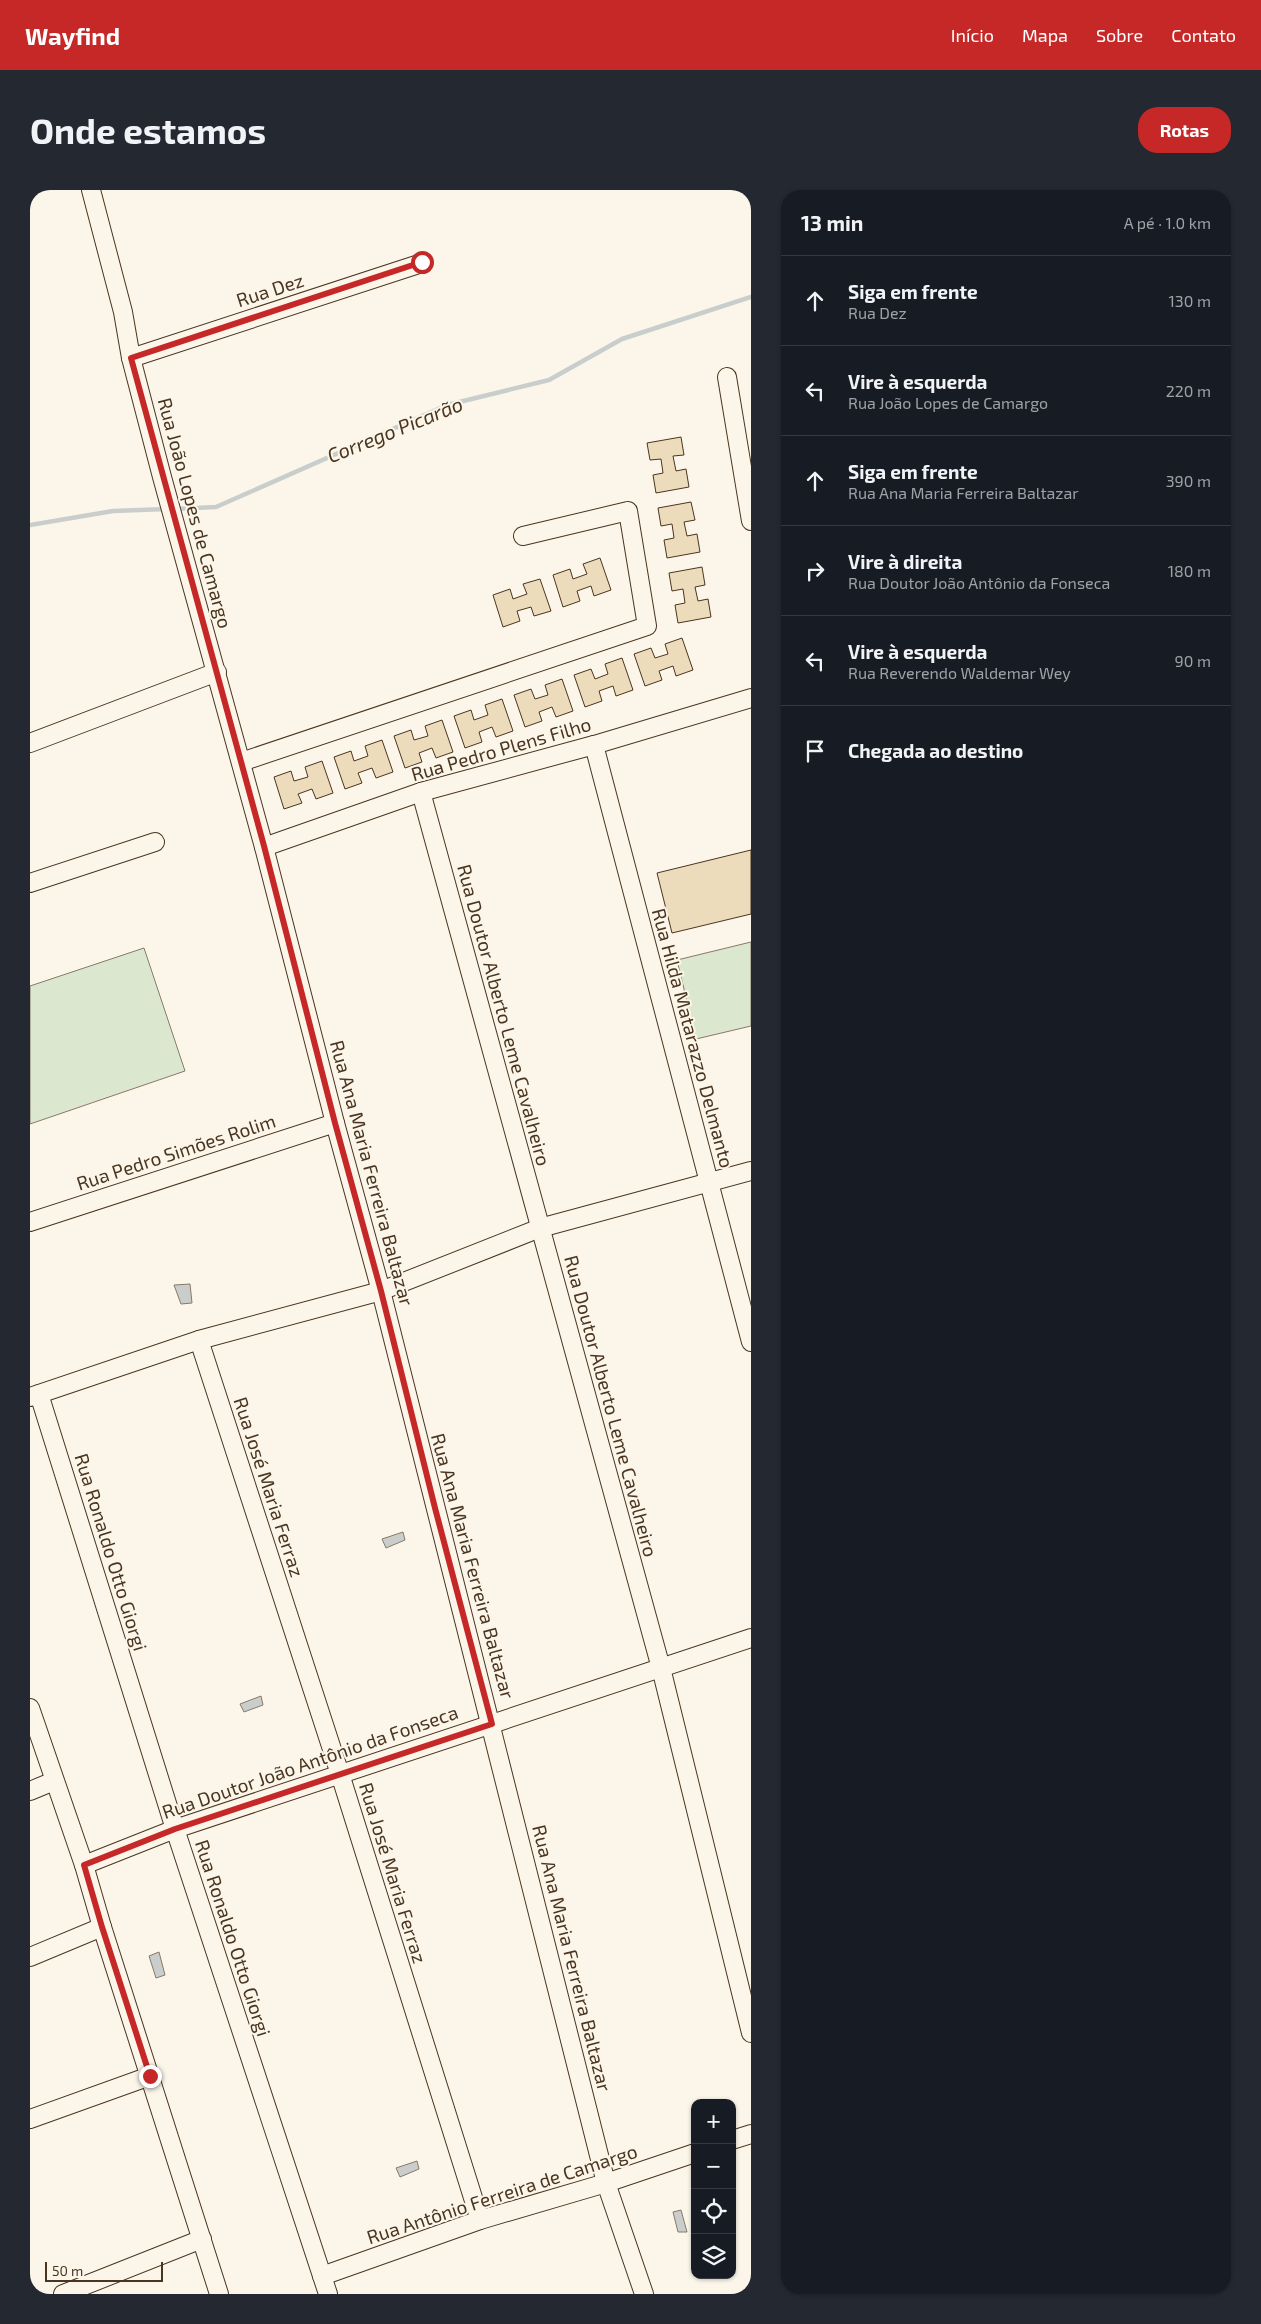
<!DOCTYPE html>
<html lang="pt">
<meta charset="utf-8">
<style>
:root{--surface:#171b24;--page:#242831;--text:#f1f3f6;--muted:#9ea1a6;--line:#363941;--accent:#c62828}
body{margin:0;font-family:"Exo 2",sans-serif;background:var(--page);color:var(--text)}
.controls{position:absolute;right:15px;bottom:15px;display:grid;overflow:hidden;border-radius:10px;box-shadow:0 1px 4px #0004}
.controls button{width:45px;height:45px;display:grid;place-items:center;padding:0;border:0;border-bottom:1px solid var(--line);background:var(--surface);color:var(--text);font:25px sans-serif}
.scale{position:absolute;left:15px;bottom:12px;width:118px;box-sizing:border-box;padding-left:5px;border:2px solid #4a3520;border-top:0;font-size:14px;line-height:18px;white-space:nowrap;color:#4a3520;-webkit-text-stroke:4px #fbf6e9;paint-order:stroke}
.stop{position:absolute;width:15px;height:15px;margin:-11px;border:4px solid #c62828;border-radius:50%;background:#fff}
.stop.end{background:#c62828;border-color:#fff;box-shadow:0 1px 5px #0008}
.list{margin:0;padding:0;list-style:none}
h2{display:flex;justify-content:space-between;align-items:center;height:65px;margin:0;padding:0 20px;font-size:21px}
h2 small{font-size:16px;font-weight:400;color:var(--muted)}
.list li{display:grid;grid-template-columns:32px 1fr auto;gap:15px;align-items:center;box-sizing:border-box;height:90px;padding:0 20px;border-top:1px solid var(--line)}
.list b{display:block;font-size:19px;white-space:nowrap}
.list p{margin:0;font-size:16px;white-space:nowrap;color:var(--muted)}
.list em{font-size:16px;font-style:normal;color:var(--muted)}
.icon{flex:none;width:28px;height:28px;fill:none;stroke:currentColor;stroke-width:2;stroke-linecap:round;stroke-linejoin:round}
.map{position:relative;flex:none;width:721px;height:2104px;overflow:hidden;border-radius:20px}
header{display:flex;align-items:center;gap:30px;box-sizing:border-box;height:70px;padding:0 25px;background:var(--accent);color:#fff}
header strong{font-size:24px}
nav{display:flex;gap:28px;margin-inline-start:auto;font-size:18px}
.intro{display:flex;align-items:center;justify-content:space-between;box-sizing:border-box;height:120px;padding:0 30px}
h1{margin:0;font-size:35px}
.button{padding:12px 22px;border-radius:20px;background:var(--accent);color:#fff;font-size:18px;font-weight:700}
main{display:flex;gap:30px;padding:0 30px}
aside{flex:1;background:var(--surface);border-radius:20px;box-shadow:0 1px 4px #0004}
.map>svg:first-child{display:block}
</style>
<header>
<strong>Wayfind</strong>
<nav><a>Início</a><a>Mapa</a><a>Sobre</a><a>Contato</a></nav>
</header>
<div class="intro"><h1>Onde estamos</h1><a class="button">Rotas</a></div>
<main>
<div class="map">
<svg width="721" height="2104" viewBox="0 0 721 2104">
<rect width="100%" height="100%" fill="#fbf6e9"/>
<g fill="#dce7d0" stroke="#887966">
<path d="M 721,752 L 721,836 L 666,849 L 647,770 Z"/>
<path d="M 114,758 L 155,881 L 0,934 L 0,796 Z"/>
</g>
<g fill="#c9cecd" stroke="#887966">
<path d="M 160,1094 L 162,1113 L 151,1114 L 144,1095 Z"/>
<path d="M 373,1342 L 375,1350 L 356,1358 L 352,1349 Z"/>
<path d="M 231,1506 L 233,1515 L 214,1522 L 210,1514 Z"/>
<path d="M 129,1762 L 135,1785 L 126,1788 L 119,1766 Z"/>
<path d="M 387,1971 L 389,1979 L 370,1987 L 366,1978 Z"/>
<path d="M 651,2020 L 657,2042 L 648,2042 L 643,2022 Z"/>
</g>
<g fill="none" stroke-linecap="round" stroke-linejoin="round">
<g stroke="#c9cecd" stroke-width="4.5">
<path d="M 145,319 L 186,317 L 417,215 L 519,190 L 592,149 L 721,107"/>
<path d="M 0,335 L 83,321 L 137,319"/>
</g>
</g>
<g fill="#ecdcbc" stroke="#4a3520">
<path d="M 651,247 L 654,265 L 643,266 L 646,281 L 656,279 L 659,297 L 626,303 L 623,285 L 633,283 L 631,269 L 620,270 L 617,253 Z"/>
<path d="M 661,312 L 665,330 L 654,332 L 657,346 L 667,344 L 670,362 L 637,368 L 634,350 L 644,348 L 642,334 L 631,336 L 628,318 Z"/>
<path d="M 570,368 L 581,400 L 564,406 L 561,396 L 547,401 L 550,411 L 533,417 L 523,385 L 540,379 L 543,389 L 557,384 L 553,374 Z"/>
<path d="M 672,377 L 675,395 L 665,397 L 668,411 L 678,409 L 681,427 L 648,433 L 645,415 L 655,413 L 653,399 L 642,401 L 639,383 Z"/>
<path d="M 510,389 L 521,421 L 504,426 L 501,417 L 487,421 L 490,431 L 473,437 L 463,405 L 480,399 L 483,409 L 497,404 L 493,394 Z"/>
<path d="M 652,448 L 663,480 L 646,486 L 643,476 L 629,481 L 632,490 L 615,496 L 604,464 L 621,458 L 625,468 L 638,464 L 635,454 Z"/>
<path d="M 592,468 L 603,500 L 586,506 L 583,496 L 569,501 L 572,511 L 555,517 L 544,485 L 561,479 L 565,489 L 578,484 L 575,474 Z"/>
<path d="M 532,489 L 543,521 L 526,527 L 522,517 L 509,522 L 512,531 L 495,537 L 484,505 L 501,499 L 505,509 L 518,505 L 515,495 Z"/>
<path d="M 472,509 L 483,541 L 466,547 L 462,537 L 449,542 L 452,552 L 435,558 L 424,526 L 441,520 L 444,530 L 458,525 L 455,515 Z"/>
<path d="M 412,530 L 423,562 L 406,568 L 402,558 L 389,563 L 392,572 L 375,578 L 364,546 L 381,540 L 384,550 L 398,546 L 395,536 Z"/>
<path d="M 352,550 L 363,582 L 346,588 L 342,578 L 328,583 L 332,593 L 315,599 L 304,567 L 321,561 L 324,571 L 338,566 L 335,556 Z"/>
<path d="M 292,571 L 303,603 L 286,609 L 282,599 L 268,604 L 272,613 L 254,619 L 244,587 L 261,581 L 264,591 L 278,587 L 275,577 Z"/>
<path d="M 721,660 L 721,724 L 642,743 L 627,683 Z"/>
</g>
<g fill="none" stroke-linecap="round" stroke-linejoin="round">
<g stroke="#4a3520" stroke-width="20">
<g id="minor">
<path d="M 61,0 L 93,122 L 101,168 L 132,287 L 234,657 L 305,933 L 351,1101 L 576,1993 L 614,2104"/>
<path d="M 101,168 L 392,73"/>
<path d="M 697,187 L 721,331"/>
<path d="M 0,553 L 187,482"/>
<path d="M 564,555 L 721,1152"/>
<path d="M 211,572 L 617,436 L 598,321 L 493,346"/>
<path d="M 391,602 L 631,1478 L 721,1843"/>
<path d="M 234,657 L 391,602 L 564,555 L 721,508"/>
<path d="M 0,693 L 125,652"/>
<path d="M 0,1032 L 305,933"/>
<path d="M 169,1150 L 310,1584 L 450,2030"/>
<path d="M 9,1204 L 145,1639 L 298,2104"/>
<path d="M 0,1207 L 169,1150 L 351,1101 L 510,1038 L 721,981"/>
<path d="M 0,1518 L 54,1675 L 72,1737 L 189,2104"/>
<path d="M 0,1601 L 24,1591"/>
<path d="M 54,1675 L 145,1639 L 721,1448"/>
<path d="M 0,1767 L 72,1737"/>
<path d="M 0,1929 L 120,1886"/>
<path d="M 702,1950 L 721,1944"/>
<path d="M 292,2086 L 450,2030 L 576,1993 L 665,1963"/>
<path d="M 33,2104 L 172,2049"/>
</g>
</g>
<use href="#minor" stroke="#fbf6e9" stroke-width="18"/>
</g>
<g fill="none" stroke-linecap="round" stroke-linejoin="round">
<path stroke="#c62828" stroke-width="6" d="M 120,1886 L 72,1737 L 54,1675 L 145,1639 L 462,1534 L 405,1318 L 351,1101 L 305,933 L 234,656 L 101,168 L 392,72"/>
</g>
<g text-anchor="middle" stroke-width="4" stroke-linejoin="round" paint-order="stroke">
<g font-size="19" fill="#4a3520" stroke="#fbf6e9">
<text transform="translate(240 100) rotate(-18)" y="7">Rua Dez</text>
<text transform="translate(165 323) rotate(75)" y="7">Rua João Lopes de Camargo</text>
<text transform="translate(471 559) rotate(-16)" y="7">Rua Pedro Plens Filho</text>
<text transform="translate(474 825) rotate(75)" y="7">Rua Doutor Alberto Leme Cavalheiro</text>
<text transform="translate(663 848) rotate(75)" y="7">Rua Hilda Matarazzo Delmanto</text>
<text transform="translate(146 962) rotate(-18)" y="7">Rua Pedro Simões Rolim</text>
<text transform="translate(342 983) rotate(75)" y="7">Rua Ana Maria Ferreira Baltazar</text>
<text transform="translate(581 1216) rotate(75)" y="7">Rua Doutor Alberto Leme Cavalheiro</text>
<text transform="translate(239 1297) rotate(72)" y="7">Rua José Maria Ferraz</text>
<text transform="translate(81 1362) rotate(73)" y="7">Rua Ronaldo Otto Giorgi</text>
<text transform="translate(443 1376) rotate(75)" y="7">Rua Ana Maria Ferreira Baltazar</text>
<text transform="translate(280 1572) rotate(-19)" y="7">Rua Doutor João Antônio da Fonseca</text>
<text transform="translate(363 1683) rotate(73)" y="7">Rua José Maria Ferraz</text>
<text transform="translate(203 1748) rotate(72)" y="7">Rua Ronaldo Otto Giorgi</text>
<text transform="translate(542 1768) rotate(76)" y="7">Rua Ana Maria Ferreira Baltazar</text>
<text transform="translate(472 2004) rotate(-18)" y="7">Rua Antônio Ferreira de Camargo</text>
</g>
<g font-size="20" font-style="italic" fill="#4a3520" stroke="#fbf6e9">
<text transform="translate(365 240) rotate(-22)" y="7">Corrego Picarão</text>
</g>
</g>
</svg>
<div class="controls">
<button>+</button>
<button>−</button>
<button><svg class="icon" aria-label="locate" viewBox="0 0 24 24"><circle cx="12" cy="12" r="6"/><path d="M12 2v4M12 18v4M2 12h4M18 12h4"/></svg></button>
<button><svg class="icon" aria-label="layers" viewBox="0 0 24 24"><path d="M12 4l9 5-9 5-9-5zM3 14l9 5 9-5"/></svg></button>
</div>
<div class="scale">50 m</div>
<div class="stop" style="left:392px;top:72px"></div>
<div class="stop end" style="left:120px;top:1886px"></div>
</div>
<aside>
<h2>13 min<small>A pé · 1.0 km</small></h2>
<ul class="list">
<li><svg class="icon" aria-label="ahead" viewBox="0 0 24 24"><path d="M12 20V5M6 11l6-6 6 6"/></svg><div><b>Siga em frente</b><p>Rua Dez</p></div><em>130 m</em></li>
<li><svg class="icon" aria-label="left" viewBox="0 0 24 24"><path d="M17 20v-9H6M10 6l-5 5 5 5"/></svg><div><b>Vire à esquerda</b><p>Rua João Lopes de Camargo</p></div><em>220 m</em></li>
<li><svg class="icon" aria-label="ahead" viewBox="0 0 24 24"><path d="M12 20V5M6 11l6-6 6 6"/></svg><div><b>Siga em frente</b><p>Rua Ana Maria Ferreira Baltazar</p></div><em>390 m</em></li>
<li><svg class="icon" aria-label="right" viewBox="0 0 24 24"><path d="M7 20v-9h11M14 6l5 5-5 5"/></svg><div><b>Vire à direita</b><p>Rua Doutor João Antônio da Fonseca</p></div><em>180 m</em></li>
<li><svg class="icon" aria-label="left" viewBox="0 0 24 24"><path d="M17 20v-9H6M10 6l-5 5 5 5"/></svg><div><b>Vire à esquerda</b><p>Rua Reverendo Waldemar Wey</p></div><em>90 m</em></li>
<li><svg class="icon" aria-label="arrive" viewBox="0 0 24 24"><path d="M6 21V4h12l-3 4 3 4H6"/></svg><div><b>Chegada ao destino</b></div></li>
</ul>
</aside>
</main>
